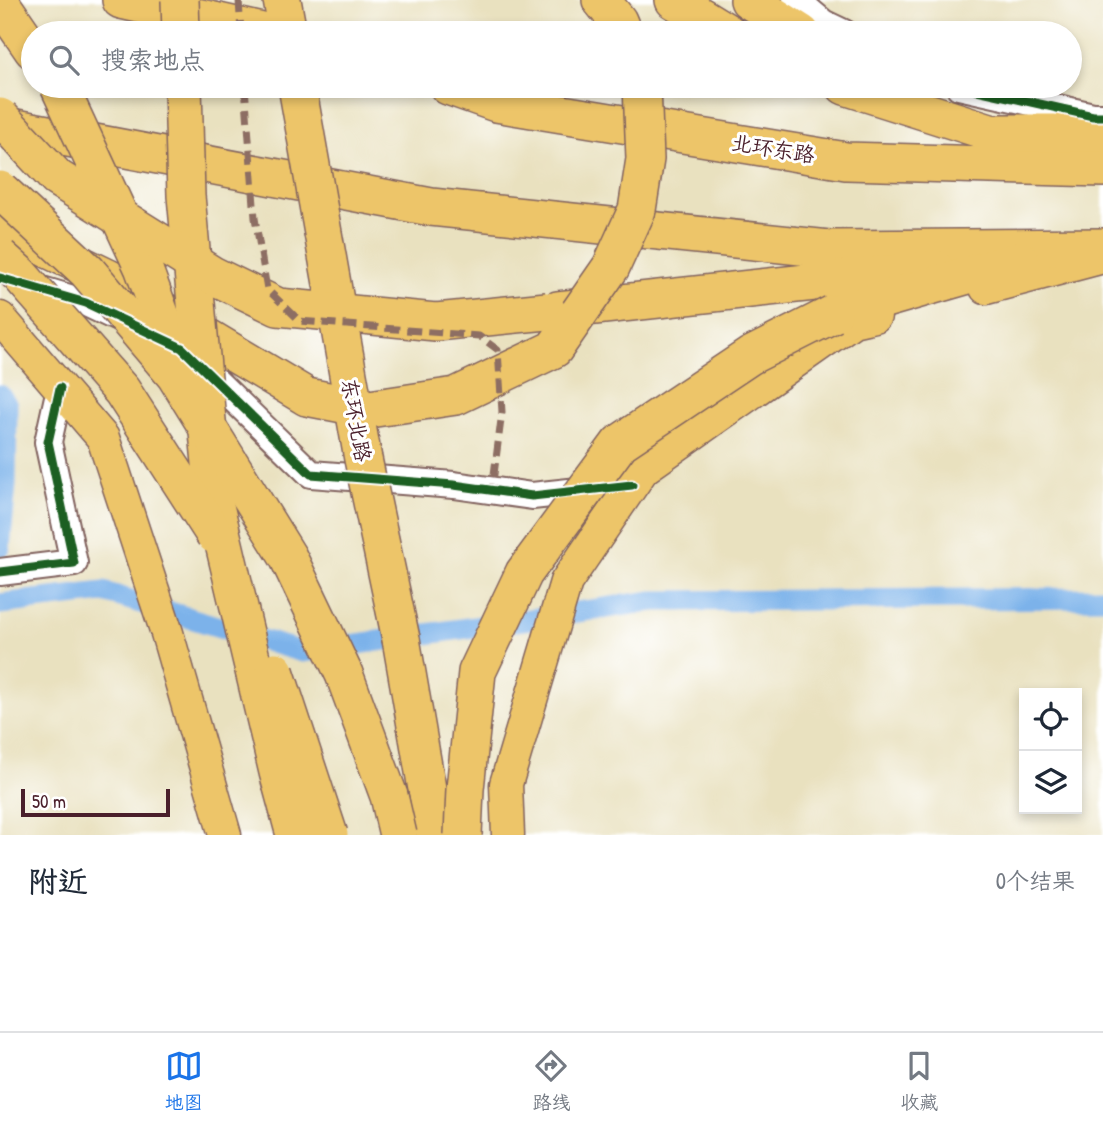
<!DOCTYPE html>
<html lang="zh">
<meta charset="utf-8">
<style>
:root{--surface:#fff;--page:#f6f6f7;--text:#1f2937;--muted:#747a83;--line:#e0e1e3;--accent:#1a73e8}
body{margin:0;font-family:"Patrick Hand","LXGW WenKai TC",sans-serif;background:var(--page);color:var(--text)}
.controls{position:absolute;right:21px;bottom:21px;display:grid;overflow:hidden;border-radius:0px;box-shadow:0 4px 10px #0003}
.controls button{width:63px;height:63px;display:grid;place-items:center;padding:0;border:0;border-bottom:2px solid var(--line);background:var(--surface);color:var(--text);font:35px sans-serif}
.scale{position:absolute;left:21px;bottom:18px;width:149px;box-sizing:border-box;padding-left:7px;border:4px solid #4a1f2b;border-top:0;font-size:19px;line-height:24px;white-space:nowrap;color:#4a1f2b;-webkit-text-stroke:5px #fff;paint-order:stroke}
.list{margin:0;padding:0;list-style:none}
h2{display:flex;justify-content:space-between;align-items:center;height:91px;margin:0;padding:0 28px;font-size:30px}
h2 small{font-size:23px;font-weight:400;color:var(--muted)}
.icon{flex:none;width:38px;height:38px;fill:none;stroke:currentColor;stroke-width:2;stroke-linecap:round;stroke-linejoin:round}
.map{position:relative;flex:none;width:1103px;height:835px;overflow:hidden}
.search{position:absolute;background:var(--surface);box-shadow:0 4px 10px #0003;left:21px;right:21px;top:21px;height:77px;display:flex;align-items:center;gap:18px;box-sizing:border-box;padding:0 24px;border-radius:38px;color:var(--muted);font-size:26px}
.sheet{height:196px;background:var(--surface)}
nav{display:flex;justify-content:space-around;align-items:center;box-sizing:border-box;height:98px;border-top:2px solid var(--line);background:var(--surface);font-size:19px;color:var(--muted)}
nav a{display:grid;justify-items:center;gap:4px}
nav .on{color:var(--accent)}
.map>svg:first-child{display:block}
</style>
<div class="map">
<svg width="1103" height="835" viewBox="0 0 1103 835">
<rect width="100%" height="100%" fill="#fff"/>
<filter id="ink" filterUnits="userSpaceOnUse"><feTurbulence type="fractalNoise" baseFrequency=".0143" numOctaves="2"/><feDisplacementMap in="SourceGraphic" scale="14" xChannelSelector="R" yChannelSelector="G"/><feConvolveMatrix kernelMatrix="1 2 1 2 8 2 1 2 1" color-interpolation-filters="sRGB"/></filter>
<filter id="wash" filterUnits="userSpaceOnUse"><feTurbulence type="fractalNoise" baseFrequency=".00686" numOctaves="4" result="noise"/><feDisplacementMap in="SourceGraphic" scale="28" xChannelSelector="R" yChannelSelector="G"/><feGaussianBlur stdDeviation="1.57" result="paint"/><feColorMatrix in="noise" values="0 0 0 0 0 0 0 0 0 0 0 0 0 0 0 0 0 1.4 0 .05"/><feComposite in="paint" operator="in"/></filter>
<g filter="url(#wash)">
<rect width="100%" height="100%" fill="#e9e1bf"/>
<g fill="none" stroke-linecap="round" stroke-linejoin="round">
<g stroke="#7bb2ea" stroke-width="21">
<path d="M 0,395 L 7,405 L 6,484 L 0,548"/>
<path d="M 0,604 L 104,592 L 302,652 L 653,601 L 1103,598"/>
</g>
</g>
</g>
<g filter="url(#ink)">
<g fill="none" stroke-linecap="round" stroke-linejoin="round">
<g stroke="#82635f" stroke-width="30">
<g id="minor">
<path d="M 796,0 L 823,23 L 844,33"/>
<path d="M 959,86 L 1093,116 L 1103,116"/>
<path d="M 29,286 L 86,303 L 124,321"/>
<path d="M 196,362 L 311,474 L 454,485 L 532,496 L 597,489"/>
<path d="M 0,572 L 74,563 L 48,442 L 60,388"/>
</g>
</g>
<g stroke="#82635f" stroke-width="35">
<g id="major">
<path d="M 986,288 L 1103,257"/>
<path d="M 0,318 L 103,438 L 167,633 L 225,835"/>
<path d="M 508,835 L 506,784 L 566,582 L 643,469 L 853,321 L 875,316"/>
</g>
</g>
<g stroke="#82635f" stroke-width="40">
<g id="highway">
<path d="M 121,0 L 267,33"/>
<path d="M 282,0 L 288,33"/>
<path d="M 601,0 L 618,21 L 623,33"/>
<path d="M 674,0 L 728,33"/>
<path d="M 749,0 L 801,33"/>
<path d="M 0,2 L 33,50"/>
<path d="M 448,86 L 496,103 L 846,161 L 1103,168"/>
<path d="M 845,86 L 993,133 L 1103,133"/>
<path d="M 0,125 L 431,207 L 829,249 L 1103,247"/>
<path d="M 0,226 L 108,278 L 307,397"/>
<path d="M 558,310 L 935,269"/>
<path d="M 833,314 L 1020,260"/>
<path d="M 401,639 L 435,835"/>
</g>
</g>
<use href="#minor" stroke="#fff" stroke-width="26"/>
<use href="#major" stroke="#edc569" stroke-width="32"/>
<use href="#highway" stroke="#edc569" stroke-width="37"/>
<g stroke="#82635f" stroke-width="40" stroke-linecap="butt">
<g id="highway-bridge">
<path d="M 180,0 L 181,33"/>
<path d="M 59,86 L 143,267 L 166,330 L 177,368"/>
<path d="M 183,86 L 186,196 L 215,506 L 278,772 L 295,835"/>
<path d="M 297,86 L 363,459 L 401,639"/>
<path d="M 0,117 L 57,178 L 212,275 L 278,307 L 436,322 L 547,311"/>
<path d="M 0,190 L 87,271 L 175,375 L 288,557 L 344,674 L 389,796 L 398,835"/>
<path d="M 0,257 L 19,274 L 122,391 L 215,535"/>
<path d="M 307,397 L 369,409 L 456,396 L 554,349 L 611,267 L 637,210 L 645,159 L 642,86"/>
<path d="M 275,671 L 329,835"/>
<path d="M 463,835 L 465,789 L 477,672 L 524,573 L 620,443 L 750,356 L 833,314"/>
</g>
</g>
<use href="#highway-bridge" stroke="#edc569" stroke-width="37"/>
<g stroke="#8d6e63" stroke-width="7" stroke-dasharray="14 7" stroke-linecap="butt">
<path d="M 239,0 L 241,33"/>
<path d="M 245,86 L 255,218 L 267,289 L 300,321 L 479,336 L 498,350 L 502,412 L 492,490"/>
</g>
<g stroke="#fff" stroke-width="13">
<g id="cycleway">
<path d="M 959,86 L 1093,116 L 1103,116"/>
<path d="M 0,278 L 86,303 L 182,348 L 311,474 L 454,485 L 532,496 L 632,485"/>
<path d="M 0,572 L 74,563 L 48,442 L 60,388"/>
</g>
</g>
<use href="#cycleway" stroke="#1b5e20" stroke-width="9"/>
</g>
</g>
<g text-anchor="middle" stroke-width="6" stroke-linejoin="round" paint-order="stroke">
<g font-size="21" fill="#4a1f2b" stroke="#fff">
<text transform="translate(773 149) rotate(9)" y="7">北环东路</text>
<text transform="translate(356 420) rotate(80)" y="7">东环北路</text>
</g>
</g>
</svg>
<div class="controls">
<button><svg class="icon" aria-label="locate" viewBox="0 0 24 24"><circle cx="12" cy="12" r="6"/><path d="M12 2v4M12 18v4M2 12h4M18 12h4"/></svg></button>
<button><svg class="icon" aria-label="layers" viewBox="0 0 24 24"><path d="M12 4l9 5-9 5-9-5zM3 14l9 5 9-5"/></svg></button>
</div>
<div class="scale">50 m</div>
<div class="search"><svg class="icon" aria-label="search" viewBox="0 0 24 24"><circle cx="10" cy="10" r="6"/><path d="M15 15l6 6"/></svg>搜索地点</div>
</div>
<section class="sheet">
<h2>附近<small>0个结果</small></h2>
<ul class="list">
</ul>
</section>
<nav>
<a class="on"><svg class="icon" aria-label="map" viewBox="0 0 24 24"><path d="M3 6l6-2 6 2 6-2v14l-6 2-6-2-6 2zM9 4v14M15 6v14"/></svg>地图</a>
<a><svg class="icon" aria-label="directions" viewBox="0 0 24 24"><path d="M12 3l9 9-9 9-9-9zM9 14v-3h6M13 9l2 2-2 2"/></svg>路线</a>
<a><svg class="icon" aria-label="saved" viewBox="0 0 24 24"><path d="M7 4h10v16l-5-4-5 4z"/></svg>收藏</a>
</nav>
